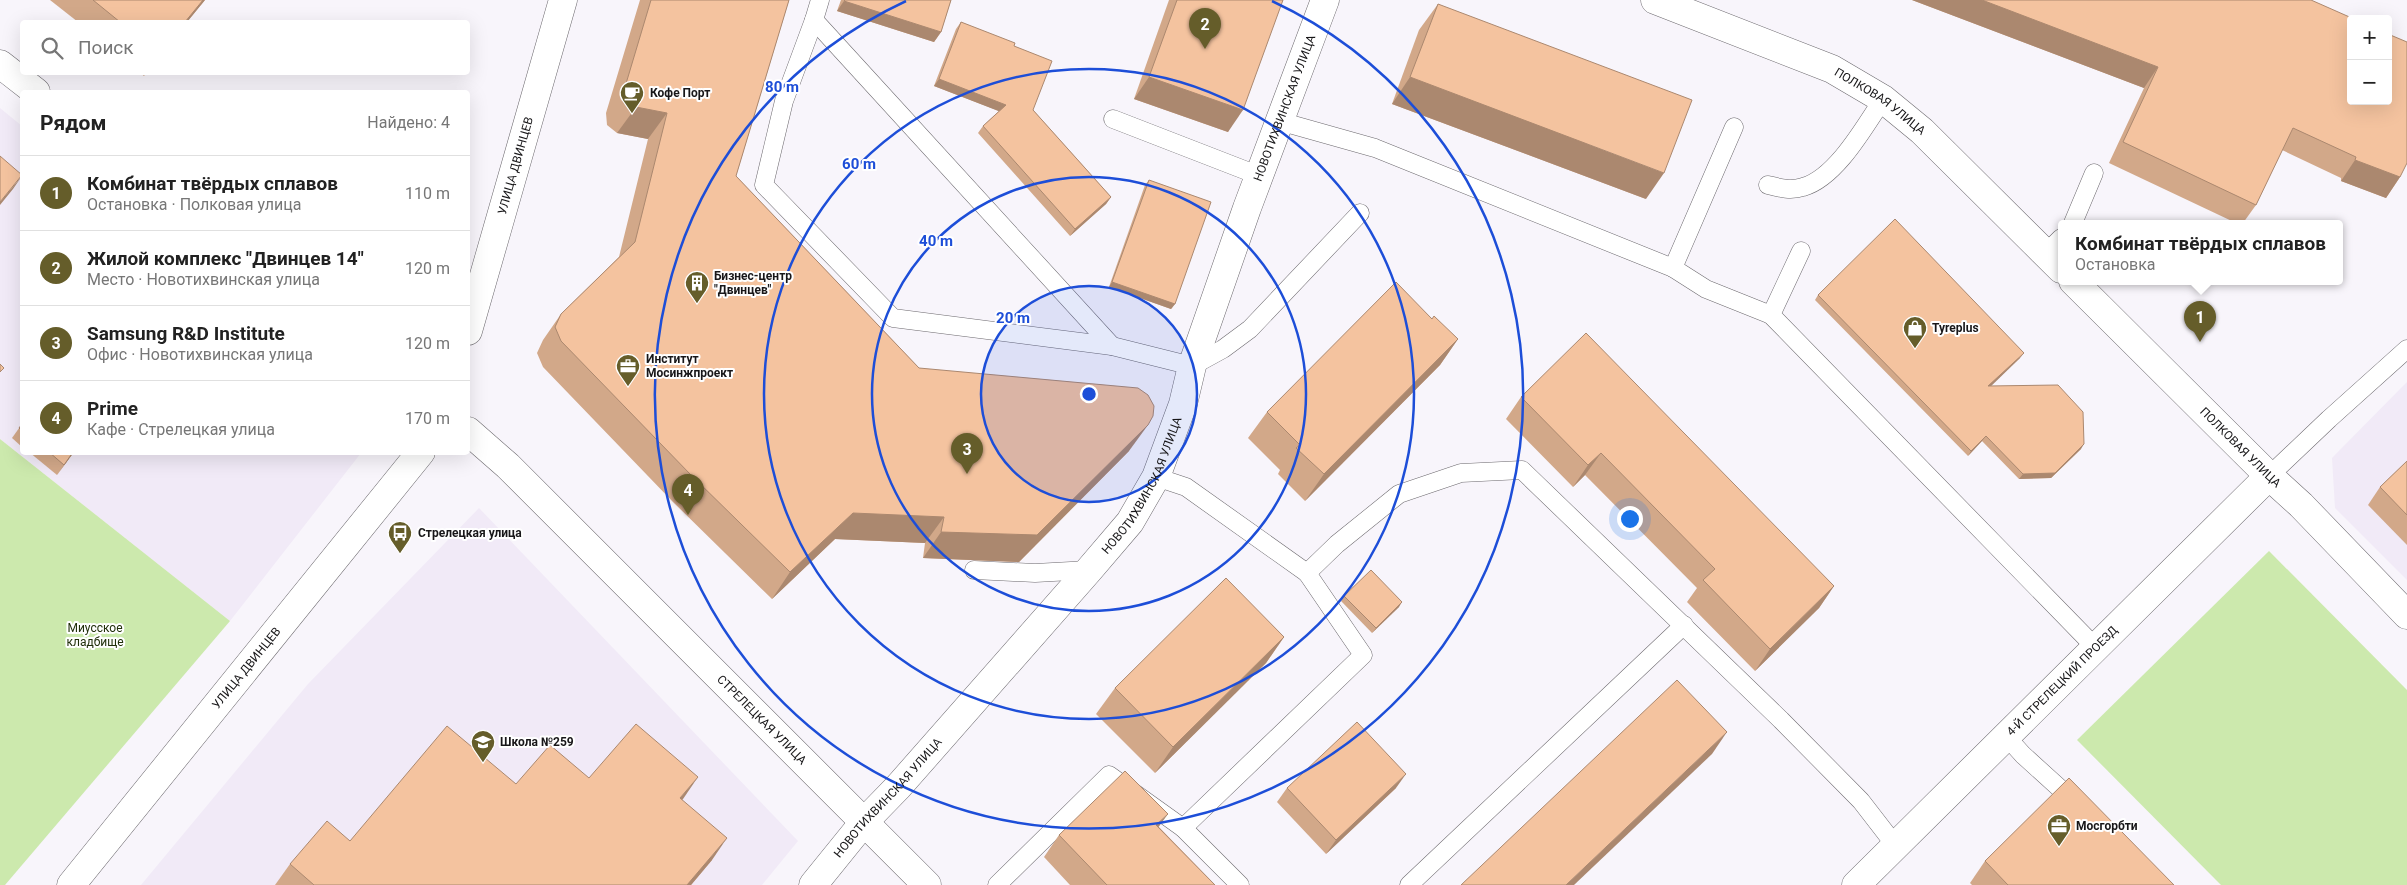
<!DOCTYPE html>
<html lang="ru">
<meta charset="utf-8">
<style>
:root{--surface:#fff;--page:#f6f6f6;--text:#222;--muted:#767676;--line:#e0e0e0;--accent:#655d2a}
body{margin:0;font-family:Roboto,sans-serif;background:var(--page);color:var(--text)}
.controls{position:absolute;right:15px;top:15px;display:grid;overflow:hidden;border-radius:5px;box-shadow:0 5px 20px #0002}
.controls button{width:45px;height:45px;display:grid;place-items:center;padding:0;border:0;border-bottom:1px solid var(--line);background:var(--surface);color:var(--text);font:25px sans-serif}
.you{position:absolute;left:1629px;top:518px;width:18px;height:18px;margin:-12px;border:4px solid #fff;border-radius:50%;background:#1a73e8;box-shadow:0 0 0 8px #1a73e833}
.badge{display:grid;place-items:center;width:32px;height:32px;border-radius:50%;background:var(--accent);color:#fff;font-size:16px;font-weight:700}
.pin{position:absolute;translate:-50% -41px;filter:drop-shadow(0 1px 2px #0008)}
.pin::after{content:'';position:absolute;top:26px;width:18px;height:15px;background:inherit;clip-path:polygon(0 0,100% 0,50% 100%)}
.popup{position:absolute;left:2058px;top:220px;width:285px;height:65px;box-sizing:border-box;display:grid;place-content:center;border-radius:5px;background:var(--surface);filter:drop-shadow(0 1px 4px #0005);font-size:16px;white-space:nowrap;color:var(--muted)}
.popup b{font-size:19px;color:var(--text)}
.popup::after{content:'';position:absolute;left:50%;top:100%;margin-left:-10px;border:10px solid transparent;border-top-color:var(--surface)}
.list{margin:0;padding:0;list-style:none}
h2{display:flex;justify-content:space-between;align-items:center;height:65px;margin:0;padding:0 20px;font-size:21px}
h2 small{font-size:16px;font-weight:400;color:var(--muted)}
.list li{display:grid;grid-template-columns:32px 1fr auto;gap:15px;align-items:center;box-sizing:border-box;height:75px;padding:0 20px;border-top:1px solid var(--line)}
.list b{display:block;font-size:19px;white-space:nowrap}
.list p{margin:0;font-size:16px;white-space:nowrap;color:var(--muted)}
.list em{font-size:16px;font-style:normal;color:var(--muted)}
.icon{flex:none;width:28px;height:28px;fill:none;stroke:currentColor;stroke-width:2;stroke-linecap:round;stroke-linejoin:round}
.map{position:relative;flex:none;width:2407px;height:885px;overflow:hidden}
.search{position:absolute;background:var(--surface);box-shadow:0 5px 20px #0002;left:20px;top:20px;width:450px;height:55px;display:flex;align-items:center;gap:12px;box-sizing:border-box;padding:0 18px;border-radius:5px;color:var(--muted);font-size:19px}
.panel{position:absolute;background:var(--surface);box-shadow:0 5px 20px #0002;left:20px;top:90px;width:450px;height:365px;border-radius:5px}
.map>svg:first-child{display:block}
</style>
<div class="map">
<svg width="2407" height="885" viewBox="0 0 2407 885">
<rect width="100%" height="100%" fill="#f8f5fb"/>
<g fill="#f1eaf7">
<path d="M 0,108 L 22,126 L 22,452 L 361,453 L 230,621 L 0,439 Z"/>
<path d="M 2407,382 L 2407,580 L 2335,508 L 2332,458 Z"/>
<path d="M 479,508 L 798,841 L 762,885 L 141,885 L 308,684 Z"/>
</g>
<g fill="#cce9ad">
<path d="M 0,439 L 230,621 L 5,885 L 0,885 Z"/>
<path d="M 2269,551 L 2407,690 L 2407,885 L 2221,885 L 2077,740 Z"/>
</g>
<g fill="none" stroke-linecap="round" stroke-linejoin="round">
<g stroke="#6c696e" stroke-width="19">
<g id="service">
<path d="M 820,0 L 814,20 L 1112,346"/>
<path d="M 814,20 L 784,101 L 764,185 L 893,318 L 1112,346 L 1192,366 L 1223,349 L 1250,329 L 1360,213"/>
<path d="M 1113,119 L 1260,176"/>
<path d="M 1279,121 L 1375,148 L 1673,268 L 1734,127"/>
<path d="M 1768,185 C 1780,188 1791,191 1803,187 C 1836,178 1865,126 1883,99"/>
<path d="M 2073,223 L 2094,173"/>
<path d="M 1801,251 L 1771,315 L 2095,647"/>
<path d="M 2046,253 L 2061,238"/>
<path d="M 1673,268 L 1706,289 L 1771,315"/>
<path d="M 2269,476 L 2329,419 L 2407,349"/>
<path d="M 1156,477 L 1186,487 L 1307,573"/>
<path d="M 974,570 L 1035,573 L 1089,570"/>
<path d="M 2005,735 L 2023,755 L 2077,804"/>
<path d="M 1183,828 L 1240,885"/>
<path d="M 997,885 L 1109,775 L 1183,828 L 1363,655 L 1307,573 L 1337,544 L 1399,494 L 1461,473 L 1522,470 L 1781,720 L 1861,801 L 1895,845"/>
<path d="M 1409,885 L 1684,625"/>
</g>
</g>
<g stroke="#6c696e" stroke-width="29">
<g id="minor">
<path d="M 0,64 L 36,92"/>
<path id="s1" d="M 813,885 L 864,822 L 898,787 L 1089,570 L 1130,522 L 1156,477 L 1183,404 L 1192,366 L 1247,208 L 1325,0"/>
<path id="s2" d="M 1856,885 L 2269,476"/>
</g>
</g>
<g stroke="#6c696e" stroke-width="29">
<g id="tertiary">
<path id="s3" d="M 1655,0 L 1832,69 L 1883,99 L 1922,131 L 2061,269"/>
<path id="s4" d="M 2073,281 L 2269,476 L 2301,505 L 2407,615"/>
<path id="s5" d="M 468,331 L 563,0"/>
<path id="s6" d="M 468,431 L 508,466 L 927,885"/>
<path id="s7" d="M 71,885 L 421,452"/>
</g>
</g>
<use href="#service" stroke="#fff" stroke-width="18"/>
<use href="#minor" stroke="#fff" stroke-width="28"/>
<use href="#tertiary" stroke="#fff" stroke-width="28"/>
</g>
<g fill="#d2a889">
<path d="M 50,0 L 205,0 L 187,22 L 78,22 Z"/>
<path d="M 640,0 L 789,0 L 736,176 L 919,368 L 1129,451 L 1019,562 L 923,558 L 925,543 L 835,539 L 772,599 L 673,502 L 543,367 L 537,353 L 543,340 L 561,314 L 619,257 L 648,139 L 617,133 L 607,125 L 606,113 Z"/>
<path d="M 841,0 L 951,0 L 941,32 L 934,42 L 837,11 Z"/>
<path d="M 1169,0 L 1283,0 L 1228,132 L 1134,99 Z"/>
<path d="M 1912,0 L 2311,0 L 2400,177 L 2386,198 L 2341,181 L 2341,178 L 2282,150 L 2256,205 L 2243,223 L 2236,223 L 2109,163 L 2144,88 Z"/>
<path d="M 1438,4 L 1646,199 L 1392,104 L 1419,30 Z"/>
<path d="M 961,22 L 1014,46 L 1033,110 L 1111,197 L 1106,204 L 1070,236 L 978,133 L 983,126 L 999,111 L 934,86 L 956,29 Z"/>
<path d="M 139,72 L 147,72 L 144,76 Z"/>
<path d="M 1149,180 L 1175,304 L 1171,309 L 1109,287 L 1145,185 Z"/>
<path d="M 1818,295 L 2020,358 L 1990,386 L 2081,449 L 2051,478 L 2019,479 L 1982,441 L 1968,456 L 1815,300 Z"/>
<path d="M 1432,319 L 1458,339 L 1440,365 L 1305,501 L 1278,474 L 1280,470 L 1248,438 L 1267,412 Z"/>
<path d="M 1521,397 L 1834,586 L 1819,608 L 1755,671 L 1687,602 L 1697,588 L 1585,475 L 1573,487 L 1506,419 Z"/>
<path d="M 22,424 L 22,447 L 12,438 Z"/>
<path d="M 29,452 L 74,452 L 57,475 Z"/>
<path d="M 2407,461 L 2407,545 L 2368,505 L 2380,487 Z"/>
<path d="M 1344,596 L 1399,607 L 1372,633 L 1341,601 Z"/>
<path d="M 1284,637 L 1266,663 L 1155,773 L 1096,714 L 1115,688 Z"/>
<path d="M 589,778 L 682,800 L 712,860 L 691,885 L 275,885 L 290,864 L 350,841 Z"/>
<path d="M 1287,788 L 1396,788 L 1326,854 L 1277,802 Z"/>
<path d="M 1159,827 L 1215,885 L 1070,885 L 1044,857 L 1059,835 Z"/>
<path d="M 1985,861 L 2174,885 L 1972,885 L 1970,883 Z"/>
</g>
<g fill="#ab886f">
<path d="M 203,0 L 205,0 L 187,22 L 185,22 Z"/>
<path d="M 1912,0 L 1982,0 L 2158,67 L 2144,88 Z"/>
<path d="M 844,1 L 941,32 L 934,42 L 837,11 Z"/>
<path d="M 1149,77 L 1243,110 L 1228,132 L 1134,99 Z"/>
<path d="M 1410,77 L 1664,173 L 1646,199 L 1392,104 Z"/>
<path d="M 939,79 L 1006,105 L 1001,112 L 934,86 Z"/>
<path d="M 636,107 L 667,113 L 648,139 L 617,133 Z"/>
<path d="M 2355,160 L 2400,177 L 2386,198 L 2341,181 Z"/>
<path d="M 22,176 L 13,189 L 0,205 L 0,202 Z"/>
<path d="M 1111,197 L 1106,204 L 1070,236 L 1075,229 Z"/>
<path d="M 1112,282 L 1175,304 L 1171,309 L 1109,287 Z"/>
<path d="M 1458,339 L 1440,365 L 1305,501 L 1324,474 Z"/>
<path d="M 2024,353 L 2020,358 L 1985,392 L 1988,386 Z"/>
<path d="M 1148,425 L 1129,451 L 1019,562 L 923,558 L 941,532 Z"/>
<path d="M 1986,436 L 1982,441 L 1968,456 L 1971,451 Z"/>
<path d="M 2084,444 L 2081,449 L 2051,478 L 2019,479 L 2023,474 Z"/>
<path d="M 73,452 L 74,452 L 57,475 L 64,465 Z"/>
<path d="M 1601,453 L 1585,475 L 1573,487 L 1588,465 Z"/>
<path d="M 853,513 L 944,517 L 925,543 L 835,539 L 772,599 L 790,572 Z"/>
<path d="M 1834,586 L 1819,608 L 1755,671 L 1770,649 Z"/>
<path d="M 1402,602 L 1399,607 L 1372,633 L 1376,628 Z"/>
<path d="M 1284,637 L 1266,663 L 1155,773 L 1173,747 Z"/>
<path d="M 1727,732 L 1712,754 L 1574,885 L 1566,885 Z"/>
<path d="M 1406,774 L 1396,788 L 1326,854 L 1336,840 Z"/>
<path d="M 698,777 L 683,799 L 665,820 L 680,798 Z"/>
<path d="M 1168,814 L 1152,836 L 1156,825 Z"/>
<path d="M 727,838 L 712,860 L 691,885 L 687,885 Z"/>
</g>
<g fill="#f4c39f" stroke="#ab886f">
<path d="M 93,0 L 203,0 L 185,22 L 120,22 Z"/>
<path d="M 651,0 L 789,0 L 736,176 L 919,368 L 1138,388 L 1148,395 L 1154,406 L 1153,416 L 1148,425 L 1037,535 L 941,532 L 944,517 L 853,513 L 790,572 L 691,475 L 561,341 L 555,327 L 561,314 L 635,242 L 667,113 L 636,107 L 625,98 L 625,87 Z"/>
<path d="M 845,0 L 951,0 L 941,32 L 844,1 Z"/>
<path d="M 1177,0 L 1283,0 L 1243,110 L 1149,77 Z"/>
<path d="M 1982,0 L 2311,0 L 2354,19 L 2351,19 L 2351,101 L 2388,101 L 2388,34 L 2407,42 L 2407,163 L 2400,177 L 2355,160 L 2356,157 L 2293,128 L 2256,205 L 2123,142 L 2158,67 Z"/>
<path d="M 1438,4 L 1692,100 L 1664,173 L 1410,77 Z"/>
<path d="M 961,22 L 1015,43 L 1014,46 L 1052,61 L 1033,110 L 1111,197 L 1075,229 L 983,126 L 1006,105 L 939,79 Z"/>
<path d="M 0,156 L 22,175 L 0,202 Z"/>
<path d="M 1149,180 L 1211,202 L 1175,304 L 1112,282 Z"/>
<path d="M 1895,219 L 2024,353 L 1988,386 L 2058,385 L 2083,412 L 2084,444 L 2055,473 L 2023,474 L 1986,436 L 1971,451 L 1818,295 Z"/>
<path d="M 1396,282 L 1432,319 L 1434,316 L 1458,339 L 1324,474 L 1296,448 L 1300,445 L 1267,412 Z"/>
<path d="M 1586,333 L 1834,586 L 1770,649 L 1703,580 L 1715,569 L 1601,453 L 1588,465 L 1521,397 Z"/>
<path d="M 0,364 L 4,368 L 0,372 Z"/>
<path d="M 22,424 L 22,431 L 19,428 Z"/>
<path d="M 49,452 L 73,452 L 64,465 Z"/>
<path d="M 2407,461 L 2407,515 L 2380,487 Z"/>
<path d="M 1371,570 L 1402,602 L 1376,628 L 1344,596 Z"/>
<path d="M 1226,578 L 1284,637 L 1173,747 L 1115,688 Z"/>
<path d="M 1677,680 L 1727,732 L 1566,885 L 1461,885 Z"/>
<path d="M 1357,722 L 1406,774 L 1336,840 L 1287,788 Z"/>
<path d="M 636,724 L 698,777 L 680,798 L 727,838 L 687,885 L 314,885 L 290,864 L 327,821 L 350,841 L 447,726 L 516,784 L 550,745 L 589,778 Z"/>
<path d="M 1125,771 L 1168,814 L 1156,825 L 1215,885 L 1107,885 L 1059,835 Z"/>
<path d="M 2069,778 L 2174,885 L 2008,885 L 1985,861 Z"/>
</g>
<circle cx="1089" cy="394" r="108" fill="#1d4ed8" fill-opacity=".12"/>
<g fill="none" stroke="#1d4ed8" stroke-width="2.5">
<circle cx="1089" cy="394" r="108"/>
<circle cx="1089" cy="394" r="217"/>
<circle cx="1089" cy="394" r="325"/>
<path d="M1272 1A434 434 0 1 1 906 1"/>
</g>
<defs>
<g id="cafe-pin" transform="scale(1.25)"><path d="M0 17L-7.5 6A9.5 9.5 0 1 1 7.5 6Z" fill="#655d2a" stroke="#fff"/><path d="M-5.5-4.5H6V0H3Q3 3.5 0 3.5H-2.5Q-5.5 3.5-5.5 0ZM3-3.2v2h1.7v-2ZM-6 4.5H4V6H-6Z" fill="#fff"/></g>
<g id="building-pin" transform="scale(1.25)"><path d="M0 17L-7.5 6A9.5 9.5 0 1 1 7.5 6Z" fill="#655d2a" stroke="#fff"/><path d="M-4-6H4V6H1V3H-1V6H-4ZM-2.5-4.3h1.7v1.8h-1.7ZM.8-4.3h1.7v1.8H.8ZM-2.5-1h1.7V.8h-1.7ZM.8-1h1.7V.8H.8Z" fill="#fff"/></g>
<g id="shop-pin" transform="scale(1.25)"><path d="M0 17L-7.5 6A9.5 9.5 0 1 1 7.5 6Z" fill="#655d2a" stroke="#fff"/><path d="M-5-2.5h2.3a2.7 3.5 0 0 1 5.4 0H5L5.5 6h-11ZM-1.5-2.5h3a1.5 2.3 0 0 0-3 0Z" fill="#fff"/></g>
<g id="office-pin" transform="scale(1.25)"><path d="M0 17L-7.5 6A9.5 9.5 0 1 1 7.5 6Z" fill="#655d2a" stroke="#fff"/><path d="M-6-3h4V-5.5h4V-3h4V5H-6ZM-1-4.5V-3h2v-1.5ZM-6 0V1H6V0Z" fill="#fff"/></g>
<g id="bus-pin" transform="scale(1.25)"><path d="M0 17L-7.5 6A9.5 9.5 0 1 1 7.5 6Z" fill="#655d2a" stroke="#fff"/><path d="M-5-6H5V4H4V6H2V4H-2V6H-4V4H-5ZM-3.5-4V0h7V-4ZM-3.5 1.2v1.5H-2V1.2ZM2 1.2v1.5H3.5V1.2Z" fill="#fff"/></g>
<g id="school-pin" transform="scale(1.25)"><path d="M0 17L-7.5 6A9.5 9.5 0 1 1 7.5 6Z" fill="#655d2a" stroke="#fff"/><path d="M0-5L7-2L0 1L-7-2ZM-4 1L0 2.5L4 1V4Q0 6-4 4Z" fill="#fff"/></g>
</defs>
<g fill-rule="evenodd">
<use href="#cafe-pin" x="632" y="93"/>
<use href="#building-pin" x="697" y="283"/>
<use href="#shop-pin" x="1915" y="328"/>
<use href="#office-pin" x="628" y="366"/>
<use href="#bus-pin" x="400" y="533"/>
<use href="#school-pin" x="483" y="742"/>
<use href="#office-pin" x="2059" y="826"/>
</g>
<g text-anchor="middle" stroke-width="4" stroke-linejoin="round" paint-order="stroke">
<g font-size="12" font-weight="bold" fill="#181719" stroke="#fff" text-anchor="start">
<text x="650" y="97">Кофе Порт</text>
<text x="714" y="280">Бизнес-центр<tspan x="714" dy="14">"Двинцев"</tspan></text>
<text x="1932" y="332">Tyreplus</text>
<text x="646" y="363">Институт<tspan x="646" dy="14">Мосинжпроект</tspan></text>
<text x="418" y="537">Стрелецкая улица</text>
<text x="500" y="746">Школа №259</text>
<text x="2076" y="830">Мосгорбти</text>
</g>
<g font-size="12" fill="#181719" stroke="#fff">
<text dy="4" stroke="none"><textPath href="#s3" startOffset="248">ПОЛКОВАЯ УЛИЦА</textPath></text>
<text dy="4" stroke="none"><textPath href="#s1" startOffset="925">НОВОТИХВИНСКАЯ УЛИЦА</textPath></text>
<text dy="4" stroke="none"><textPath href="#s5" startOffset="172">УЛИЦА ДВИНЦЕВ</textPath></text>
<text dy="4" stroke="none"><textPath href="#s4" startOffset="236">ПОЛКОВАЯ УЛИЦА</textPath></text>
<text dy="4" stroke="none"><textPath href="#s1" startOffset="520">НОВОТИХВИНСКАЯ УЛИЦА</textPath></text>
<text dy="4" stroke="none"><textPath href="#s7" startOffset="279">УЛИЦА ДВИНЦЕВ</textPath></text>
<text dy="4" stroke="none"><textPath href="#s2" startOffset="290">4-Й СТРЕЛЕЦКИЙ ПРОЕЗД</textPath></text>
<text dy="4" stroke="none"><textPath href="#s6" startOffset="412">СТРЕЛЕЦКАЯ УЛИЦА</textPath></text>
<text dy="4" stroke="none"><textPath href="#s1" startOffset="115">НОВОТИХВИНСКАЯ УЛИЦА</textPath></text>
</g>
<g font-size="12" fill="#202f0a" stroke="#fff">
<text x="95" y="632">Миусское<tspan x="95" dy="14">кладбище</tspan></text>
</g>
</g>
<circle cx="1089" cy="394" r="8" fill="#1d4ed8" stroke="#fff" stroke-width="2.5"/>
<g font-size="15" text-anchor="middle" font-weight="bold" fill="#1d4ed8" stroke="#fff" stroke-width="4" stroke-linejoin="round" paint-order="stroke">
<text x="782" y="92">80 m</text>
<text x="859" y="169">60 m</text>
<text x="936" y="246">40 m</text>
<text x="1013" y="323">20 m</text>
</g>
</svg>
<div class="controls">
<button>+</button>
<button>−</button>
</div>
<div class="you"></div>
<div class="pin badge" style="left:2200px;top:342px">1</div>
<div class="popup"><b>Комбинат твёрдых сплавов</b>Остановка</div>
<div class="pin badge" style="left:1205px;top:49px">2</div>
<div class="pin badge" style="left:967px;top:474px">3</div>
<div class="pin badge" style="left:688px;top:515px">4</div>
<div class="search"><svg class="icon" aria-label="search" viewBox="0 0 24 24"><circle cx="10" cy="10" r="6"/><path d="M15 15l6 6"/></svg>Поиск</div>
<section class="panel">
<h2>Рядом<small>Найдено: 4</small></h2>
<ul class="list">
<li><span class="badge">1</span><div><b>Комбинат твёрдых сплавов</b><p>Остановка · Полковая улица</p></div><em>110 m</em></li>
<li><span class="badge">2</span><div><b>Жилой комплекс &quot;Двинцев 14&quot;</b><p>Место · Новотихвинская улица</p></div><em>120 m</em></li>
<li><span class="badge">3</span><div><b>Samsung R&amp;D Institute</b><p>Офис · Новотихвинская улица</p></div><em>120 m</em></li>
<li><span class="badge">4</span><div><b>Prime</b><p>Кафе · Стрелецкая улица</p></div><em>170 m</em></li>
</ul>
</section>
</div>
